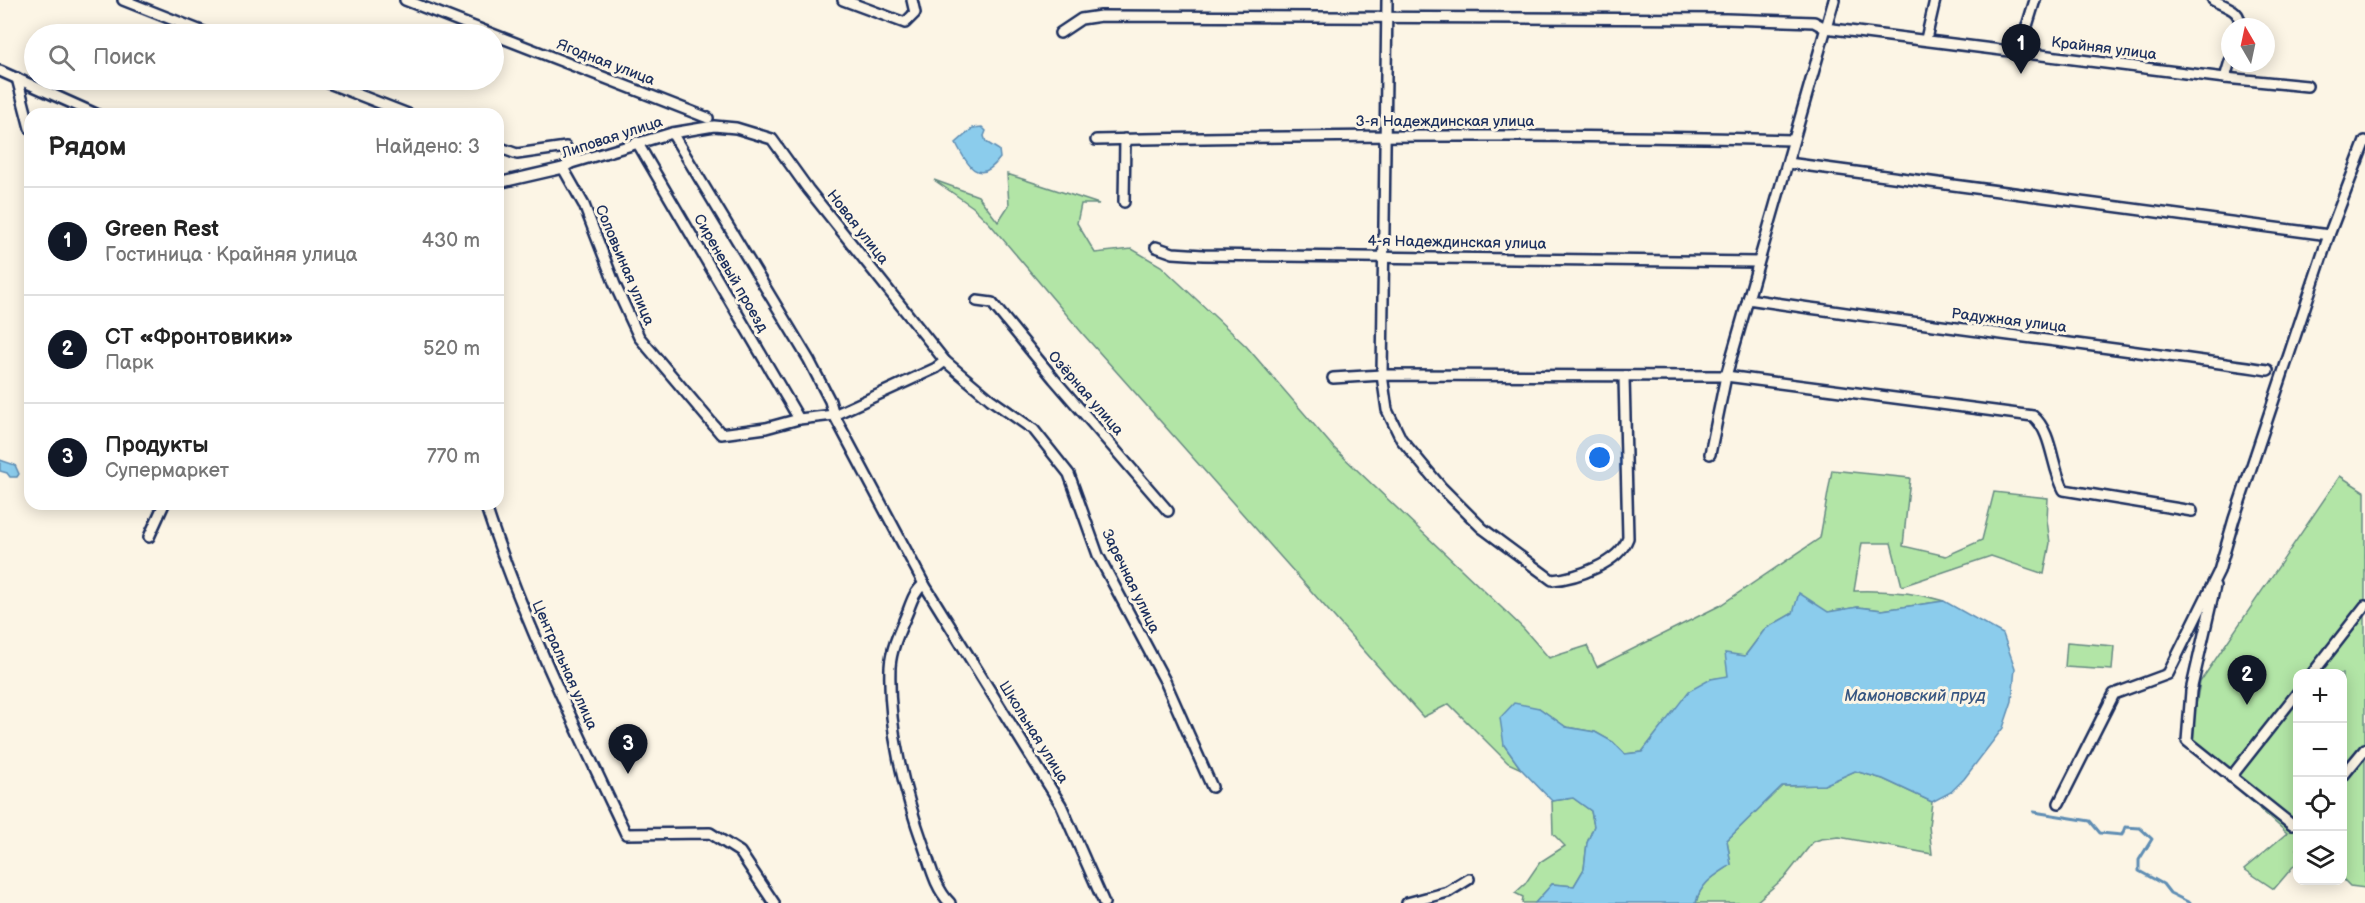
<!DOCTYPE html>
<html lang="ru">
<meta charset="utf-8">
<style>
:root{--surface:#fff;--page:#f6f6f6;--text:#222;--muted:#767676;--line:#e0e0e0;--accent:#111827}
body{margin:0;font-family:"Balsamiq Sans",sans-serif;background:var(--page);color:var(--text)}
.controls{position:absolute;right:18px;bottom:18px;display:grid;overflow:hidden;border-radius:12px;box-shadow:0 3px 15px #0003}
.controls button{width:54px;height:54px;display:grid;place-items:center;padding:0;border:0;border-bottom:2px solid var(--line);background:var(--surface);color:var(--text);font:30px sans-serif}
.compass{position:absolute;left:2221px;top:18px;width:54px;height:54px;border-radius:50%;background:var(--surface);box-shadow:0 3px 15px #0003;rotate:351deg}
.you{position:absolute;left:1600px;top:458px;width:21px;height:21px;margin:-15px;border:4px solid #fff;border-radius:50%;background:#1a73e8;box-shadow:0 0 0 9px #1a73e833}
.badge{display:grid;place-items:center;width:39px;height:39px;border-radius:50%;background:var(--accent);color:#fff;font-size:20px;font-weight:700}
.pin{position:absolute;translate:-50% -50px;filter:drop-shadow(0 2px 3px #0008)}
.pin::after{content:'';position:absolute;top:32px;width:21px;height:18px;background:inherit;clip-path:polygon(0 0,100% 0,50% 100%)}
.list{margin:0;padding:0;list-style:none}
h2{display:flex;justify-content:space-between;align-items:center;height:78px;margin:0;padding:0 24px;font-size:26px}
h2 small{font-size:20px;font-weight:400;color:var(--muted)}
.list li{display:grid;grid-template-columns:39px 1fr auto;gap:18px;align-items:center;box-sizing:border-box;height:108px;padding:0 24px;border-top:2px solid var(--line)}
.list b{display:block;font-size:22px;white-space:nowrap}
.list p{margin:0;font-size:20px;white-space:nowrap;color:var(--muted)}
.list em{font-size:20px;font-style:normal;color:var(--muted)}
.icon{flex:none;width:33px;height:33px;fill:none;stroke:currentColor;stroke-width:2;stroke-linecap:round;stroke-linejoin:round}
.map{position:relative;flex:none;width:2365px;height:903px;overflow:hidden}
.search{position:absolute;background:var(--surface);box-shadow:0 3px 15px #0003;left:24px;top:24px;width:480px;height:66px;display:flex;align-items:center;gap:15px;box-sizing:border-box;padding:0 21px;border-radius:33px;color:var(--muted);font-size:22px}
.panel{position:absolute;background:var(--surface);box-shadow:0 3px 15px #0003;left:24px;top:108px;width:480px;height:402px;border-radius:18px}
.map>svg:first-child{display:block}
</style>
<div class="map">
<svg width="2365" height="903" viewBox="0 0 2365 903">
<rect width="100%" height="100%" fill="#fcf5e5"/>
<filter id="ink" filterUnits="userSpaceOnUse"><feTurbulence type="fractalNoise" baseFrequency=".0167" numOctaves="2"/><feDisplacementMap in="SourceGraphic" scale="12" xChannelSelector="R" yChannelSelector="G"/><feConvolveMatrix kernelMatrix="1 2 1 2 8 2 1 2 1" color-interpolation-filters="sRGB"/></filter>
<g filter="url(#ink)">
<g fill="#b2e5a6" stroke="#668a82" stroke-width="1.5">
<path d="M 1007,174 L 1099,204 L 1081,204 L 1077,223 L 1095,253 L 1132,249 L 1161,266 L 1246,346 L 1334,448 L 1523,628 L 1549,658 L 1587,646 L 1597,667 L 1719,606 L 1820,538 L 1832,470 L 1910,478 L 1903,546 L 1946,556 L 1982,540 L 1994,492 L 2048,498 L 2047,520 L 2050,543 L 2044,574 L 1991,556 L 1902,586 L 1891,543 L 1862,543 L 1854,591 C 1885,590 1914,592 1944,601 L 1882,610 L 1858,607 L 1828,612 L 1793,613 L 1765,629 L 1729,677 L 1711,679 L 1660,729 L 1642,752 L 1625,754 L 1613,742 L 1595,732 L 1566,727 L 1539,708 L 1504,745 L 1521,769 L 1508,763 L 1449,704 L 1423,717 L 1083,334 L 990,224 L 973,207 L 934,180 L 978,196 L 998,222 L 1009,205 Z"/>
<path d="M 2340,476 L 2365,492 L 2365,888 L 2350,886 L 2343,879 L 2342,674 L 2298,674 L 2297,862 L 2274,889 L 2244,869 L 2287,833 L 2222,775 L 2193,741 L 2192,727 L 2200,682 Z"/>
<path d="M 2067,642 L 2114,646 L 2112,670 L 2065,667 Z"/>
<path d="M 1855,771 L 1883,779 L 1932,802 L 1929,826 L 1932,854 L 1839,837 L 1821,839 L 1813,842 L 1786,876 L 1755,903 L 1696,903 C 1700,883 1716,875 1731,865 L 1727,840 L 1782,786 L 1824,785 Z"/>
<path d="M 1573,798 L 1591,811 L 1594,826 L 1587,843 L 1584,869 L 1574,886 L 1552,884 L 1535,903 L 1522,903 L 1523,897 L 1515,893 L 1525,884 L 1540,862 L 1565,846 L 1553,834 L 1552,801 Z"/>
</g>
<g fill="#8bccec" stroke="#5e8db3" stroke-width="1.5">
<path d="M 982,127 L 986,131 L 984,136 L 986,142 L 999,150 L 1000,158 C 979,187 967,165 956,143 L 973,128 Z"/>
<path d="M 0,460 L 15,465 L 19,474 L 17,477 L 10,477 L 7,473 L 0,471 Z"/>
<path d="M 1799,593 L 1828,612 L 1858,607 L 1882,610 L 1944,601 L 2003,634 L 2015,668 L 2012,701 L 2003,728 L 1964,779 L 1951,792 L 1932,802 L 1883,779 L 1855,771 L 1824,785 L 1782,786 L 1727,840 L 1731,865 C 1716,875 1700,883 1696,903 L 1535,903 L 1552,884 L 1574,886 L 1584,869 L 1587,843 L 1594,826 L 1591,811 L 1573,798 L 1552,801 L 1521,769 L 1504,745 L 1500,718 L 1514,703 L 1539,708 L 1566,727 L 1595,732 L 1613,742 L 1625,754 L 1642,752 L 1689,691 L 1711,679 L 1728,676 L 1725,653 L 1745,656 L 1765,629 L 1793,613 Z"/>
</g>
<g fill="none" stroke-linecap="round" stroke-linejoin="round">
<path stroke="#5e8db3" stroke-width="3" d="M 2034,812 L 2090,821 L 2100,833 L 2122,835 L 2125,827 L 2140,828 L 2152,839 L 2139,860 L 2139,871 L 2163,884 L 2170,893 L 2190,903"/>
<g stroke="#1b2f5e" stroke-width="14">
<g id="street">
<path d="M 123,0 L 209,34"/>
<path d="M 405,0 L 708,118"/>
<path d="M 843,0 L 905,23 L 915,13 L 912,0"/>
<path d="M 1387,0 L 1382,375 L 1387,410 L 1401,439 L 1441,487 L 1482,528 L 1552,580 C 1577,578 1619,563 1628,538 L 1624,377"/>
<path d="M 2213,0 C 2226,7 2243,10 2239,27"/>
<path d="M 1060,33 L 1081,19 L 1101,16 L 1726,19 L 1814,22 L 1825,28 L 2225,78 L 2307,86"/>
<path d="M 1926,39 L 1935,0"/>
<path d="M 2019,52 L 2035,0"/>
<path d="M 0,71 L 96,114"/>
<path d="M 17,78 L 30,128"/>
<path d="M 2225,78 L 2230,61"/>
<path d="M 321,80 L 408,114"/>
<path d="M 672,133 L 809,360 L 830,401 L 834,415 L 924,584 L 1061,805 L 1104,903"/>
<path d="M 1096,140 C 1328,135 1561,134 1793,140"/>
<path d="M 637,142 L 799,419"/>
<path d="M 498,147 L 517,154 L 566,147 L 571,163"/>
<path d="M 1788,163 L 2329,235"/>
<path d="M 563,168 L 584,205 L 615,285 L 639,337 L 721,434 L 766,428 L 799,419 L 834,415 L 936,368 L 945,361"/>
<path d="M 498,183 L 563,168 L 571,163 L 672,133 L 714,126 L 736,128 L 772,139 L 808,189 L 945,361 L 990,399 L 1034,430 L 1069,474 L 1098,555 L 1165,681 L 1212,787"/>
<path d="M 1124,202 L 1125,139"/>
<path d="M 1156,247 L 1173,253 L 1203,255 L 1758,262"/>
<path d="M 1748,299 C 1921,325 2095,345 2268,370"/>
<path d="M 977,301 L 992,303 L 1054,379 L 1168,511"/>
<path d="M 1333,378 L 1382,375 L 1726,376 L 2033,416 C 2053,433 2051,467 2064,490 L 2192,511"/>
<path d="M 1710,454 L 1726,376 L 1834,0"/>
<path d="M 485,504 C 522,618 575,726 626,834 L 710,833 L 740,852 L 774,903"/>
<path d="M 149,537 L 164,504"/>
<path d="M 924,584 C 915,591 912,600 908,611 C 901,628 891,648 890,667 C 888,730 904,791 925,850 C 931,868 936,889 950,903"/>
<path d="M 2215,586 L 2191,691 L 2187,741 L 2292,825 L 2298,823"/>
<path d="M 2312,674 L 2365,606"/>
<path d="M 2231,777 L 2298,692"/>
<path d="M 2342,777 L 2365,749"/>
<path d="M 2059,803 L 2114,694 L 2168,674 L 2219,571 L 2234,519 L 2329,235 L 2365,141"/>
<path d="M 1407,903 L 1448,892 L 1469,879"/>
</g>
</g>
<use href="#street" stroke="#fcf5e5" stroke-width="9"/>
</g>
</g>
<g text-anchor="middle" stroke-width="6" stroke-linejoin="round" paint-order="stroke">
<g font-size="15" fill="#1b2f5e" stroke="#fcf5e5">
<text transform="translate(2104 48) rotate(7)" y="5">Крайняя улица</text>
<text transform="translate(606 62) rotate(21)" y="5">Ягодная улица</text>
<text x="1445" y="126">3-я Надеждинская улица</text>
<text transform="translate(612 137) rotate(-18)" y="5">Липовая улица</text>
<text transform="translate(858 227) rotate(52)" y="5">Новая улица</text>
<text transform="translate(1457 242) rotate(1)" y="5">4-я Надеждинская улица</text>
<text transform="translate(625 265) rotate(67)" y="5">Соловьиная улица</text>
<text transform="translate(731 273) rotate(60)" y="5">Сиреневый проезд</text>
<text transform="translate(2009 320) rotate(7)" y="5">Радужная улица</text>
<text transform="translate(1086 393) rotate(49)" y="5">Озёрная улица</text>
<text transform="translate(1131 581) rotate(64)" y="5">Заречная улица</text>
<text transform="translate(565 665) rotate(66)" y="5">Центральная улица</text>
<text transform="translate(1034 732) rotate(58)" y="5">Школьная улица</text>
</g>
<g font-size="16" font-style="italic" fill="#375682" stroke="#fcf5e5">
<text x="1915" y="701">Мамоновский пруд</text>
</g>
</g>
</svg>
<div class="controls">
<button>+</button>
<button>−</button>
<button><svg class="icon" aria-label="locate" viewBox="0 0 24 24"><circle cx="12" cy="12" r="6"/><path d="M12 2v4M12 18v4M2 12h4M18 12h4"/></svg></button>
<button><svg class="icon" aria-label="layers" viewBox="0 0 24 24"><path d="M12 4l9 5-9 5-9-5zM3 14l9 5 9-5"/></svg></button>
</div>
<svg class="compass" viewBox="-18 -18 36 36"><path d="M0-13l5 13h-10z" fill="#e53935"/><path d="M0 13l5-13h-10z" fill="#767676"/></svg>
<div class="you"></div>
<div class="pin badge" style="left:2021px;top:74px">1</div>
<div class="pin badge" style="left:2247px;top:705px">2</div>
<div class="pin badge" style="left:628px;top:774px">3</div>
<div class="search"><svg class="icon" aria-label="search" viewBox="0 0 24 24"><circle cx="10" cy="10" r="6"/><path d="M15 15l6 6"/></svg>Поиск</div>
<section class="panel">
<h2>Рядом<small>Найдено: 3</small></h2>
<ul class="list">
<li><span class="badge">1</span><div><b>Green Rest</b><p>Гостиница · Крайняя улица</p></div><em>430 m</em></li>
<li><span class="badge">2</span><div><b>СТ «Фронтовики»</b><p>Парк</p></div><em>520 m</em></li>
<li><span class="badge">3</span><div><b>Продукты</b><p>Супермаркет</p></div><em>770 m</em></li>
</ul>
</section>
</div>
